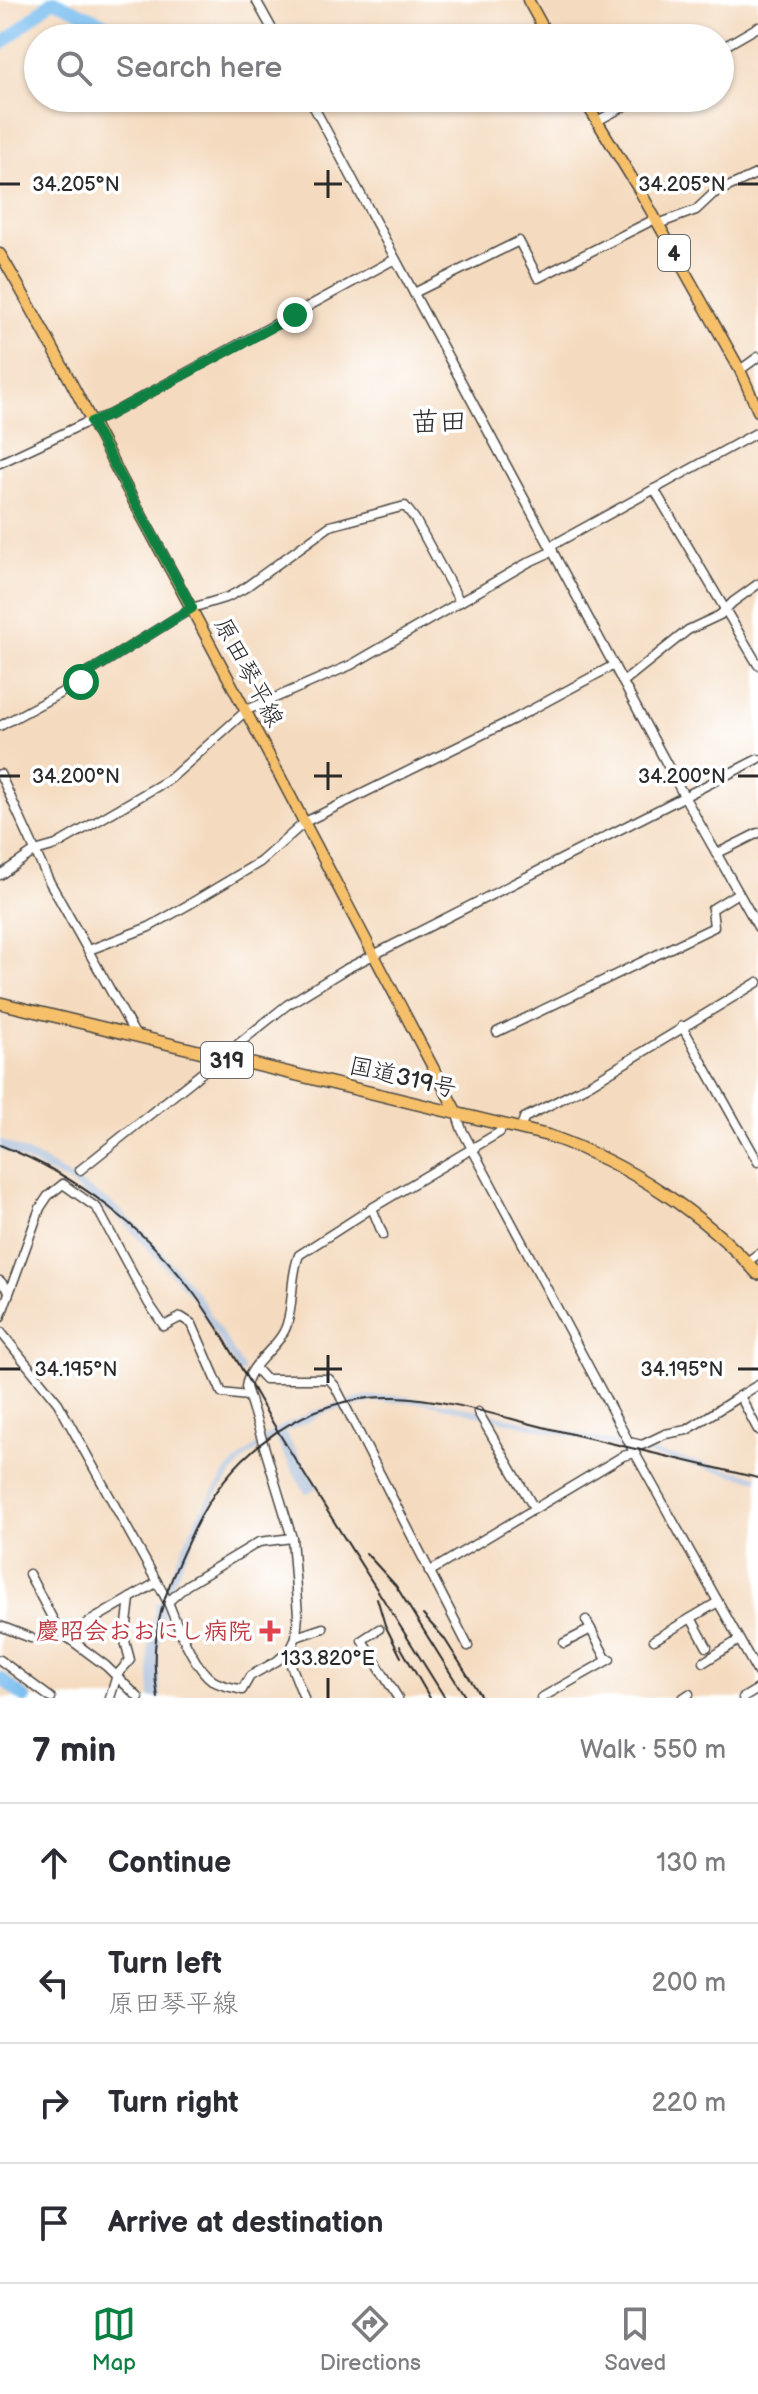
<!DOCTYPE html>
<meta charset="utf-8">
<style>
:root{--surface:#fff;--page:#f7f7f7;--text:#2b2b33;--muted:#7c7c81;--line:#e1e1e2;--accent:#0b8043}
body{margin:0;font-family:"Balsamiq Sans","Klee One",sans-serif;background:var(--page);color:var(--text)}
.stop{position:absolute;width:24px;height:24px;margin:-18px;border:6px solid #0b8043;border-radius:50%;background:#fff}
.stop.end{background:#0b8043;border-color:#fff;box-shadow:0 2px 8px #0008}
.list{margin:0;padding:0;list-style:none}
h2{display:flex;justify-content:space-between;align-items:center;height:104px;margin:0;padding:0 32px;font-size:34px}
h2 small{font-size:26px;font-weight:400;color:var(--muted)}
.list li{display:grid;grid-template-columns:52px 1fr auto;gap:24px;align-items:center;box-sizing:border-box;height:120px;padding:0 32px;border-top:2px solid var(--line)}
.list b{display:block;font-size:30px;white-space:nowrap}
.list p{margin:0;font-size:26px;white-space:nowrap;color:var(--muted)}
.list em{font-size:26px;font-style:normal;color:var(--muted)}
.icon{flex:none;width:44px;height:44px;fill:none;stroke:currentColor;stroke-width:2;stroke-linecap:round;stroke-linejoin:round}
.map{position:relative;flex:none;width:758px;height:1698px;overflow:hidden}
.search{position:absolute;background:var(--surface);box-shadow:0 2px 6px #0004;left:24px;right:24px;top:24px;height:88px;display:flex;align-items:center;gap:20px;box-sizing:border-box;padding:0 28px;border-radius:44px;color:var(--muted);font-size:30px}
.sheet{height:584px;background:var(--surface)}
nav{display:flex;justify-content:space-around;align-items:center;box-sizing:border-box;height:112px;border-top:2px solid var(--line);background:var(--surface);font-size:22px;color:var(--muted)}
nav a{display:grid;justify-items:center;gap:4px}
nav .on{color:var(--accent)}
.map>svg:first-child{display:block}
</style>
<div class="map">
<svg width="758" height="1698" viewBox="0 0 758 1698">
<rect width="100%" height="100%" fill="#fff"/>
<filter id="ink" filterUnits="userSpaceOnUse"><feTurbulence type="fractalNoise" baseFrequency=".0125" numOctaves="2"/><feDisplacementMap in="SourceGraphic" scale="16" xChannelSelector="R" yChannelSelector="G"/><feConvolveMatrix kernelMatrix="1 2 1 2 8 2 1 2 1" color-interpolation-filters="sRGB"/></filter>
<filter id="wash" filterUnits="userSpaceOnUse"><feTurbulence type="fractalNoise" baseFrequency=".006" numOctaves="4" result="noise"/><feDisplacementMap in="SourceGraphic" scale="32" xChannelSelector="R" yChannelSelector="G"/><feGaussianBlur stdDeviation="1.8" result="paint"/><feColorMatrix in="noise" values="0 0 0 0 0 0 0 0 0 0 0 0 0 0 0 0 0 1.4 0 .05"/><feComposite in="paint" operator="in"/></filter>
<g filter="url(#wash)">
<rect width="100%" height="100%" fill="#f4dabe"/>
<g fill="#b5c6de">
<path d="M 0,1139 L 44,1160 L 90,1189 L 112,1203 L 144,1231 L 198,1293 L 245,1370 L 240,1374 L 192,1297 L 122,1221 L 65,1181 L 0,1149 Z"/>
<path d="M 395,1395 L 452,1404 L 758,1476 L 758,1481 L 426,1403 L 375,1402 L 328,1412 L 285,1433 L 318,1487 L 306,1495 L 274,1437 L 244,1460 L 217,1493 L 166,1598 L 158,1654 L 161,1698 L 150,1698 L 148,1653 L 156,1602 L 160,1602 L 176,1561 L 197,1516 L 228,1469 L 272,1431 L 313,1411 L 359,1397 Z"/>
</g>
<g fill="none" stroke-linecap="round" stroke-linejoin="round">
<g stroke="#79bef0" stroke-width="12">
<path d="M 0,46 L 53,0 L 137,38"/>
<path d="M 0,1678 L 25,1698"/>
</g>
</g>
</g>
<g filter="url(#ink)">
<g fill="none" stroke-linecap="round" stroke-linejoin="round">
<g stroke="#494541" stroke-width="11">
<g id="minor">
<path d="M 256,0 L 277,38"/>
<path d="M 720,49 L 758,27"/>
<path d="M 309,98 L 684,796 L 758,927"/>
<path d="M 597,121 L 640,98"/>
<path d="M 658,224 L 696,210 L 713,194 L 758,173"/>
<path d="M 414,293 L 519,241 L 538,278 L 655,219"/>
<path d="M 740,370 L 758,357"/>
<path d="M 0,463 L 83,424 L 109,415 L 395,259"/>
<path d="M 654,489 L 758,665"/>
<path d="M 551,546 L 758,432"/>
<path d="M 623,682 L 688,630 L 720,615 L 733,602 L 758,584"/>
<path d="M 0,726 L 81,682 L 86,674 L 192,608 L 228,597 L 243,589 L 330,526 L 405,506 L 415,519 L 460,602"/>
<path d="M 0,774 L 48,879 L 136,1036"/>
<path d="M 716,854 L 758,833"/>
<path d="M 0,875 L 35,851 L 56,845 L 170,779 L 247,710 L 351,665 L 529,562 L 553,551"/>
<path d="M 89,950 L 149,927 L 188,905 L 260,862 L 305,822 L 514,719 L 614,665"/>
<path d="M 682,1026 L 758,1162"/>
<path d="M 497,1032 L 714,927 L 712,909 L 738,893"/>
<path d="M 456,1112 L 462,1130 L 632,1448 L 758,1673"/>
<path d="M 521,1128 L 524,1118 L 587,1086 L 758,982"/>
<path d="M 80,1170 L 287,1005 L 344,970 L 758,759"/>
<path d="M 372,1208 L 383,1235"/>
<path d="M 747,1262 L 758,1254"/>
<path d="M 0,1281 L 9,1291"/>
<path d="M 0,1318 L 40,1208 L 48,1196 L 63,1184 L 97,1208 L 149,1304 L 164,1326 L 181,1317 L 192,1324 L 222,1393 L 247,1396"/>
<path d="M 0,1331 L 58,1403 L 168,1602 C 176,1623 194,1667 212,1680 C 220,1686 232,1687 242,1690 L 250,1676 L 277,1661 L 291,1649 L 296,1637 L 298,1615 L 292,1538 L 246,1387 C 249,1362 280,1348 287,1324 C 294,1302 290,1277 299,1255 L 372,1208 L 500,1132 L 501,1123"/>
<path d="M 255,1368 L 265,1379 L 329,1379 L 335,1386 L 468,1646"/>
<path d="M 740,1396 L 758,1385"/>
<path d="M 478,1412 L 534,1508"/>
<path d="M 629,1442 L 642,1445 L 665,1434 L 687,1430 L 740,1396 L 758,1430"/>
<path d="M 429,1572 L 623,1456 L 635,1453"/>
<path d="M 29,1574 L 59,1631 L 106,1666 L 139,1698"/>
<path d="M 168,1602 L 187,1585 L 259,1542 L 292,1538"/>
<path d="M 691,1618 L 707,1647"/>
<path d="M 586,1620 L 607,1660"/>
<path d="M 0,1626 L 31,1638"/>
<path d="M 379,1629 L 362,1640 L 398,1698"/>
<path d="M 65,1636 L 156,1583"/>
<path d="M 296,1637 L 323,1628"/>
<path d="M 654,1640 L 718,1602"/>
<path d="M 564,1643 L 591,1629"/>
<path d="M 287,1655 L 304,1698"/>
<path d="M 0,1660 L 51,1698"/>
<path d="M 704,1662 L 739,1640"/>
<path d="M 110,1698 L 117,1675 L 130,1660 L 125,1641 L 130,1598"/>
<path d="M 541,1698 L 610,1659"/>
<path d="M 683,1698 L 689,1694"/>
<path d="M 743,1698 L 758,1689"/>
</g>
</g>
<g stroke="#494541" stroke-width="13">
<g id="major">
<path d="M 528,0 L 549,38"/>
<path d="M 583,98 L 641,193 L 740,370 L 758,411"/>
<path d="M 0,254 C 48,334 89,418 133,500 C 243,703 348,907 456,1111"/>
</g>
</g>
<g stroke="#494541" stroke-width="14">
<path id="highway" d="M 0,1003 L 550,1136 C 628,1164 702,1212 758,1274"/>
</g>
<use href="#minor" stroke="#fff" stroke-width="8"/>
<use href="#major" stroke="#f6c06b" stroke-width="10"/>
<use href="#highway" stroke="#f6c06b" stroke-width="11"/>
<g stroke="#2b2b2b" stroke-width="2">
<path d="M 0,1145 C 78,1176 146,1228 195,1295 C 231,1344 257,1400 290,1451 C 341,1534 394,1615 445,1698"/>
<path d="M 366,1553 L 396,1586 L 466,1698"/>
<path d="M 377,1598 L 385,1625 L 401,1657"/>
<path d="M 423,1615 L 444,1638 L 482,1698"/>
<path d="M 400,1646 L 430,1698"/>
<path d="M 158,1698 C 146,1633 167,1586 194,1529 C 231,1451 307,1394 396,1397 C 448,1399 501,1417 551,1429 C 620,1445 689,1462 758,1478"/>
</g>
</g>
</g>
<g fill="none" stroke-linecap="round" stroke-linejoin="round" filter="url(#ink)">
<path stroke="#0b8043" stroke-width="10" d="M 81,682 L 86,674 L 192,608 L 91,422 L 109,415 L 295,315"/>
</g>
<path fill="none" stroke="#2b2b2b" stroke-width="3" d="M 328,170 L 328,198M 0,184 L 20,184M 314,184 L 342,184M 738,184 L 758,184M 328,762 L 328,790M 0,776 L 20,776M 314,776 L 342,776M 738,776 L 758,776M 328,1355 L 328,1383M 0,1369 L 20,1369M 314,1369 L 342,1369M 738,1369 L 758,1369M 328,1678 L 328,1698"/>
<path fill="#e0444e" stroke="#fff" stroke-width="3" d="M266 1619h8v8h8v8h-8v8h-8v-8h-8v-8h8z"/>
<g text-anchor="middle" stroke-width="7" stroke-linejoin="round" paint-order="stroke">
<g fill="#fff" stroke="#6b6b6b" stroke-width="2">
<rect x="658" y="235" width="32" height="36" rx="6"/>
<rect x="201" y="1042" width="52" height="36" rx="6"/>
</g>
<g font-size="22" font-weight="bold" fill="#2b2b2b">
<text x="674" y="261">4</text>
<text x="227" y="1068">319</text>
</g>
<g font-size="24" fill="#2b2b2b" stroke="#fff">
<text transform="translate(249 672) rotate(62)" y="8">原田琴平線</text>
<text transform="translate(403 1077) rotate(13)" y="8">国道319号</text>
</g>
<g font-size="24" font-weight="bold" fill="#be3a42" stroke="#fff" text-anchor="end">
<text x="252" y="1639">慶昭会おおにし病院</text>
</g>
<g font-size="28" fill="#2b2b2b" stroke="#fff">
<text x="439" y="431">苗田</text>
</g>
</g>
<g font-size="20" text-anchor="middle" fill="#2b2b2b" stroke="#fff" stroke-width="7" stroke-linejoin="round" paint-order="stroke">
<text x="76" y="191">34.205°N</text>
<text x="682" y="191">34.205°N</text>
<text x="76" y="783">34.200°N</text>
<text x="682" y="783">34.200°N</text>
<text x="76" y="1376">34.195°N</text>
<text x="682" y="1376">34.195°N</text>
<text x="328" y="1665">133.820°E</text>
</g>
</svg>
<div class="stop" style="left:81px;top:682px"></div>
<div class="stop end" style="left:295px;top:315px"></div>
<div class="search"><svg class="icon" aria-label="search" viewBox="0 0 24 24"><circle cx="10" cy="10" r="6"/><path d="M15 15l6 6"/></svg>Search here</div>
</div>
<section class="sheet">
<h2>7 min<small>Walk · 550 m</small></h2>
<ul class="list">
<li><svg class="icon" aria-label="ahead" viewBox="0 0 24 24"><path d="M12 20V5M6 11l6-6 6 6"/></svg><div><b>Continue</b></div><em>130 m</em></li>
<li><svg class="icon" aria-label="left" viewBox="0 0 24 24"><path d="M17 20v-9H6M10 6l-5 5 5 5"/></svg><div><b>Turn left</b><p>原田琴平線</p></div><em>200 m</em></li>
<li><svg class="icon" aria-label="right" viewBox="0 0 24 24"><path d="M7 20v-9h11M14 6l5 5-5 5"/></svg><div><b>Turn right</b></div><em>220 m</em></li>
<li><svg class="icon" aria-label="arrive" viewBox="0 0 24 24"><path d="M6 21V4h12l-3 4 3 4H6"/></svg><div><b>Arrive at destination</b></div></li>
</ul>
</section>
<nav>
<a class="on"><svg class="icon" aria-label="map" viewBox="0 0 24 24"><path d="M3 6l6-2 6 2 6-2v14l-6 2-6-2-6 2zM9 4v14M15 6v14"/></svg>Map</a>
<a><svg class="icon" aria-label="directions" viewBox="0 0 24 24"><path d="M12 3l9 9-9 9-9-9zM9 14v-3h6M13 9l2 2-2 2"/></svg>Directions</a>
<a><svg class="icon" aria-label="saved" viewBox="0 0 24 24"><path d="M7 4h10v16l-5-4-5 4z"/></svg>Saved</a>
</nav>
